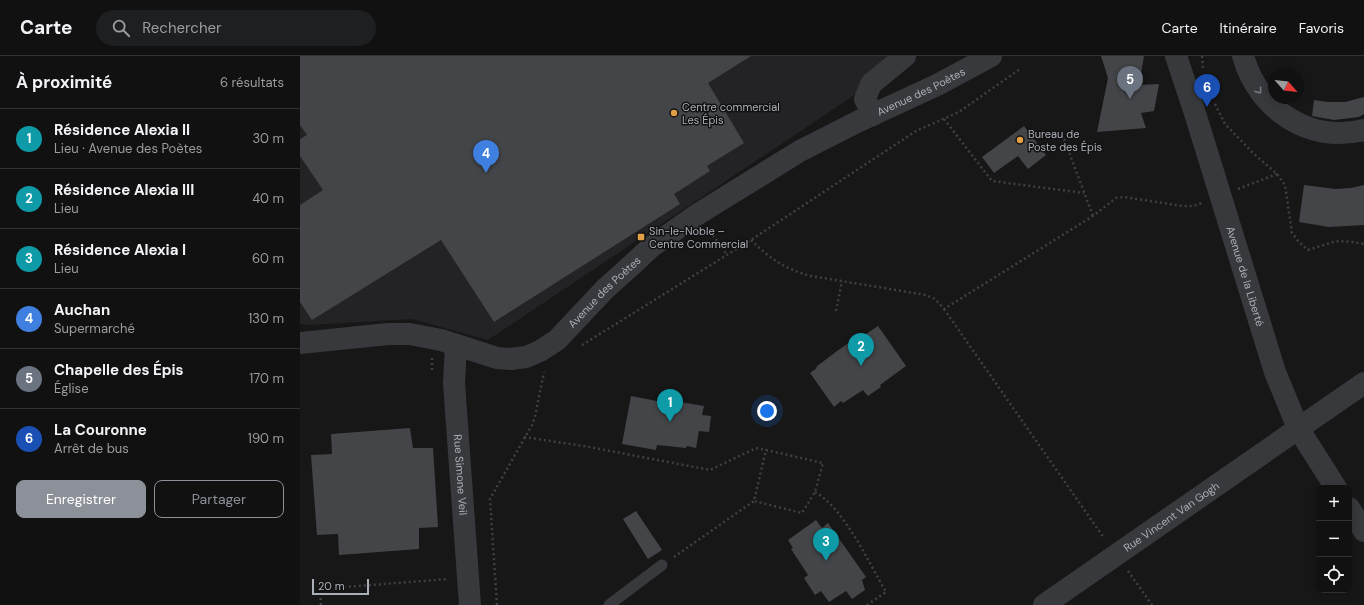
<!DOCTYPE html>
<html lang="fr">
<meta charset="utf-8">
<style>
:root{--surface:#111112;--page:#1e1f20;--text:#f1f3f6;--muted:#9c9d9f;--line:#303132;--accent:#8c9099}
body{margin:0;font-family:"DM Sans",sans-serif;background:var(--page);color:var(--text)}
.controls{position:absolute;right:12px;bottom:12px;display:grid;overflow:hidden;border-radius:8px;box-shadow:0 2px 10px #0003}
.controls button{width:36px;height:36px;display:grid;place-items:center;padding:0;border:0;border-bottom:1px solid var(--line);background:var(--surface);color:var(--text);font:20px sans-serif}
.compass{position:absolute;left:968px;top:12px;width:36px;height:36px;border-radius:50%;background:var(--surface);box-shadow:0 2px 10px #0003;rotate:117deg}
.scale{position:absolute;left:12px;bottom:10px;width:57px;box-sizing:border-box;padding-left:4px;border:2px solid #aaafb7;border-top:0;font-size:11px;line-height:14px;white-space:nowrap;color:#aaafb7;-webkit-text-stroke:3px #121213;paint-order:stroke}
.you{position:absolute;left:467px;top:355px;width:14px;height:14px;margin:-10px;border:3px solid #fff;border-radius:50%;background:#1a73e8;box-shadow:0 0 0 6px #1a73e833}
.badge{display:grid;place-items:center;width:26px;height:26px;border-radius:50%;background:var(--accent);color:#fff;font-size:13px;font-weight:700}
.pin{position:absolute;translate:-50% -33px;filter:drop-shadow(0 1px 2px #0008)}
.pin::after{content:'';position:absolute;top:21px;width:14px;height:12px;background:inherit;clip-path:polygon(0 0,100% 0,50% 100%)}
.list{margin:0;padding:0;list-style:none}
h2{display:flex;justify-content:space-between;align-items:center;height:52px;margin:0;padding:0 16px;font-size:17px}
h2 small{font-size:13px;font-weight:400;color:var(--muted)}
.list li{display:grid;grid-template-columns:26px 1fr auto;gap:12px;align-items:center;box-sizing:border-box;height:60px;padding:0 16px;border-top:1px solid var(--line)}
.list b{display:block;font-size:15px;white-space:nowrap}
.list p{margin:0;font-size:13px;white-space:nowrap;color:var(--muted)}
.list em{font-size:13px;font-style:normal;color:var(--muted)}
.actions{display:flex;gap:8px;padding:12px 16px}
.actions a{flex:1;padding:9px 0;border:1px solid var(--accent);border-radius:8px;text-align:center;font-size:14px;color:var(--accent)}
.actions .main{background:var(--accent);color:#fff}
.icon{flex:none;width:22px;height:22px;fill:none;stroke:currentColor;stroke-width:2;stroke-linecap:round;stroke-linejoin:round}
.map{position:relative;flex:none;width:1064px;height:549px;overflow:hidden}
header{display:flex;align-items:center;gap:24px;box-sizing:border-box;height:56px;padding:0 20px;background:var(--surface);border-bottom:1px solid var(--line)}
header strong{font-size:19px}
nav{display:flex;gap:22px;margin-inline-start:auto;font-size:14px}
.search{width:280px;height:36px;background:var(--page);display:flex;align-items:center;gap:10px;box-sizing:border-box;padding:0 14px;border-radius:22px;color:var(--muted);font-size:15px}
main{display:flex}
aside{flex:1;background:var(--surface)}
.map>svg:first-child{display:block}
</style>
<header>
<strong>Carte</strong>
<div class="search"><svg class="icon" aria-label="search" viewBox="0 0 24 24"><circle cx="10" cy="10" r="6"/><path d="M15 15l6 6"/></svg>Rechercher</div>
<nav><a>Carte</a><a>Itinéraire</a><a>Favoris</a></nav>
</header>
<main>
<aside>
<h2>À proximité<small>6 résultats</small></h2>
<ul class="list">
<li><span class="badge" style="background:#0f9aa8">1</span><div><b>Résidence Alexia II</b><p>Lieu · Avenue des Poètes</p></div><em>30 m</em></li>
<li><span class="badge" style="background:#0f9aa8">2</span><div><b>Résidence Alexia III</b><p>Lieu</p></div><em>40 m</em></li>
<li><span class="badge" style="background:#0f9aa8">3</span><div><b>Résidence Alexia I</b><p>Lieu</p></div><em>60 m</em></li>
<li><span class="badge" style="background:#3f7fe0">4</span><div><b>Auchan</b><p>Supermarché</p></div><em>130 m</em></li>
<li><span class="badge" style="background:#6b7280">5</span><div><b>Chapelle des Épis</b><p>Église</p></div><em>170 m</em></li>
<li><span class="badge" style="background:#1a4fb4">6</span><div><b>La Couronne</b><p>Arrêt de bus</p></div><em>190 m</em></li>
</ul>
<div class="actions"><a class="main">Enregistrer</a><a>Partager</a></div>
</aside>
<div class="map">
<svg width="1064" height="549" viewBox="0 0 1064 549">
<rect width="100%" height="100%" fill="#171718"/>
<path fill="#232325" d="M 0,0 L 613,0 L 188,284 L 112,263 L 8,269 L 0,268 Z"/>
<g fill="#444548">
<path d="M 0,0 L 451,0 L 408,27 L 444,87 L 407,110 L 410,115 L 374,138 L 380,148 L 194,266 L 141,184 L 12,264 L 0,246 L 0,149 L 23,134 L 0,100 L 0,83 L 7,79 L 0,69 Z"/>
<path d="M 801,0 L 844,0 L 839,29 L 859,28 L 854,55 L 841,57 L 846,72 L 797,76 L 808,22 Z"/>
<path d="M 1064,41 L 1064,58 L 1059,61 L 1034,64 L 1012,60 L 1014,44 L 1028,46 L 1045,46 Z"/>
<path d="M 724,70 L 746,99 L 728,113 L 718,100 L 694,117 L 682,101 Z"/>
<path d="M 1004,129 L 1035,133 L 1051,132 L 1064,129 L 1064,169 L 1029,171 L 999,166 Z"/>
<path d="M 578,270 L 606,310 L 580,329 L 581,331 L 568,340 L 563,334 L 543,347 L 541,345 L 534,351 L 510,317 L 517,312 L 516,311 L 537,295 L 550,286 L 551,288 Z"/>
<path d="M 331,340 L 372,348 L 374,345 L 404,350 L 402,359 L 411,360 L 409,376 L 399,375 L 396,392 L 387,390 L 386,392 L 357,389 L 356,394 L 322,388 Z"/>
<path d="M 110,372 L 113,392 L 133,392 L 138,471 L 119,472 L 119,493 L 39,499 L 38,478 L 17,479 L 11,399 L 32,398 L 31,378 Z"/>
<path d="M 336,455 L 362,494 L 348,503 L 323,463 Z"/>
<path d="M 516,464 L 522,472 L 528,467 L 566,521 L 562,524 L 565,534 L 552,543 L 546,535 L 529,546 L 521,535 L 515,539 L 504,522 L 508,519 L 491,493 L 493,492 L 488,484 Z"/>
</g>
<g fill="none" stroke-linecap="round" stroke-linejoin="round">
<g stroke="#3e4044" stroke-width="2.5" stroke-dasharray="2 3" stroke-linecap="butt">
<path d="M 902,0 L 903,13"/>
<path d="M 915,48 L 925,68 L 953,97 L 977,118 L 985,129 L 992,177 L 999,186 L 1008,194 L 1036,185 L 1053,186 L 1064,188"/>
<path d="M 644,63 L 692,125 L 784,137"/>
<path d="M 764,83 L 793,160"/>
<path d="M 938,133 L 977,118"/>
<path d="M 410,175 L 427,199"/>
<path d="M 451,184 C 470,203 485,213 511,220 L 626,239 L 635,243 L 644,253 L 793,160 L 816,142 L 824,141 L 882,150 L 893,150 L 902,147"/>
<path d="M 644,253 L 804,482"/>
<path d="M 536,255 L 542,225"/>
<path d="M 282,289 L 451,184 L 616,75 L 659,56 L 720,13"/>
<path d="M 132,302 L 132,317"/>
<path d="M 224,381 L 284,390 L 410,414 L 456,392 L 466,394"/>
<path d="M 466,394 L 523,407 L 515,436 L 502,457 L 454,445 Z"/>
<path d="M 515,436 C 544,452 569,507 586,536 L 567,549"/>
<path d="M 374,501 L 454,445"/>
<path d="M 828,515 L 852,549"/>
<path d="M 21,549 L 20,533 L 148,523"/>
<path d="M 197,549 L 190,443 L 232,369 L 235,361 L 244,316"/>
</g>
<path stroke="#38393d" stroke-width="11" d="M 309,549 L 362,509"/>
<g stroke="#38393d" stroke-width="22">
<path id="s1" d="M 876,0 L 894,54 L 975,316 L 998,372 L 1036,432"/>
<path d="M 943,0 C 958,53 1009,88 1064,74"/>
<path d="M 573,59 L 565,43 L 571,28 L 605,0"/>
<path id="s2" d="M 0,287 L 88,278 L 110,278 L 141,284 L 197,302 L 211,303 L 226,301 L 240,295 L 257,284 L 305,233 L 335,206 L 351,191 L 398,158 L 500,95 L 557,66 L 637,29 L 691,0"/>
<path id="s3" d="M 156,289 L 154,327 L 170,549"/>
<path d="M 1049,452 L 1064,475"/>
<path id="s4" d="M 744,549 L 1064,327"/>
</g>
</g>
<defs><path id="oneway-chevron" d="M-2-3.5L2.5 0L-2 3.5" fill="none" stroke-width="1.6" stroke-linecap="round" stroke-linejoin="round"/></defs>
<use stroke="#777a80" href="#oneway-chevron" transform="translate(959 35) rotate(54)"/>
<g fill="#e29f45" stroke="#121213" stroke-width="1.5">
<circle cx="374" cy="57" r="4"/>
<circle cx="720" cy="84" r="4"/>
<rect x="337" y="177" width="8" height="8" rx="2"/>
</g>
<g text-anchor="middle" stroke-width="3" stroke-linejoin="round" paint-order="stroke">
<g font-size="11" fill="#aaafb7" stroke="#121213">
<text dy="4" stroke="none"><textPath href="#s2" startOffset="710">Avenue des Poètes</textPath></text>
<text dy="4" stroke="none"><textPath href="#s1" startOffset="231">Avenue de la Liberté</textPath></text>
<text dy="4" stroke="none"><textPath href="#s2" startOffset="333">Avenue des Poètes</textPath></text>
<text dy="4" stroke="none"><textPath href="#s3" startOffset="130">Rue Simone Veil</textPath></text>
<text dy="4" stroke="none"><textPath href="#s4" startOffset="155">Rue Vincent Van Gogh</textPath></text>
</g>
<g font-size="11" fill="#aaafb7" stroke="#121213" text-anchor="start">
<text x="382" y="55">Centre commercial<tspan x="382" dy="13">Les Épis</tspan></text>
<text x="728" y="82">Bureau de<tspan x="728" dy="13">Poste des Épis</tspan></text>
<text x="349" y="179">Sin-le-Noble –<tspan x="349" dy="13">Centre Commercial</tspan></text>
</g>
</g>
</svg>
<div class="controls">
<button>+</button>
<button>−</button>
<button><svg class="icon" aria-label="locate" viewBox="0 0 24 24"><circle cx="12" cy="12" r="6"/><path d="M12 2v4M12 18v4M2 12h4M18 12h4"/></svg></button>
</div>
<svg class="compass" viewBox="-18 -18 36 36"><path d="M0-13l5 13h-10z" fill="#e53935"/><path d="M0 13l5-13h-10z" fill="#9c9d9f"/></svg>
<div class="scale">20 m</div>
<div class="you"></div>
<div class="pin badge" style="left:370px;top:366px;background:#0f9aa8">1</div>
<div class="pin badge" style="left:561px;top:310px;background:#0f9aa8">2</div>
<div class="pin badge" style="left:526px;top:505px;background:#0f9aa8">3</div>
<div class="pin badge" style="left:186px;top:117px;background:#3f7fe0">4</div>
<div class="pin badge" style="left:830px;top:43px;background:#6b7280">5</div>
<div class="pin badge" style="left:907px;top:51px;background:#1a4fb4">6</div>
</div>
</main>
